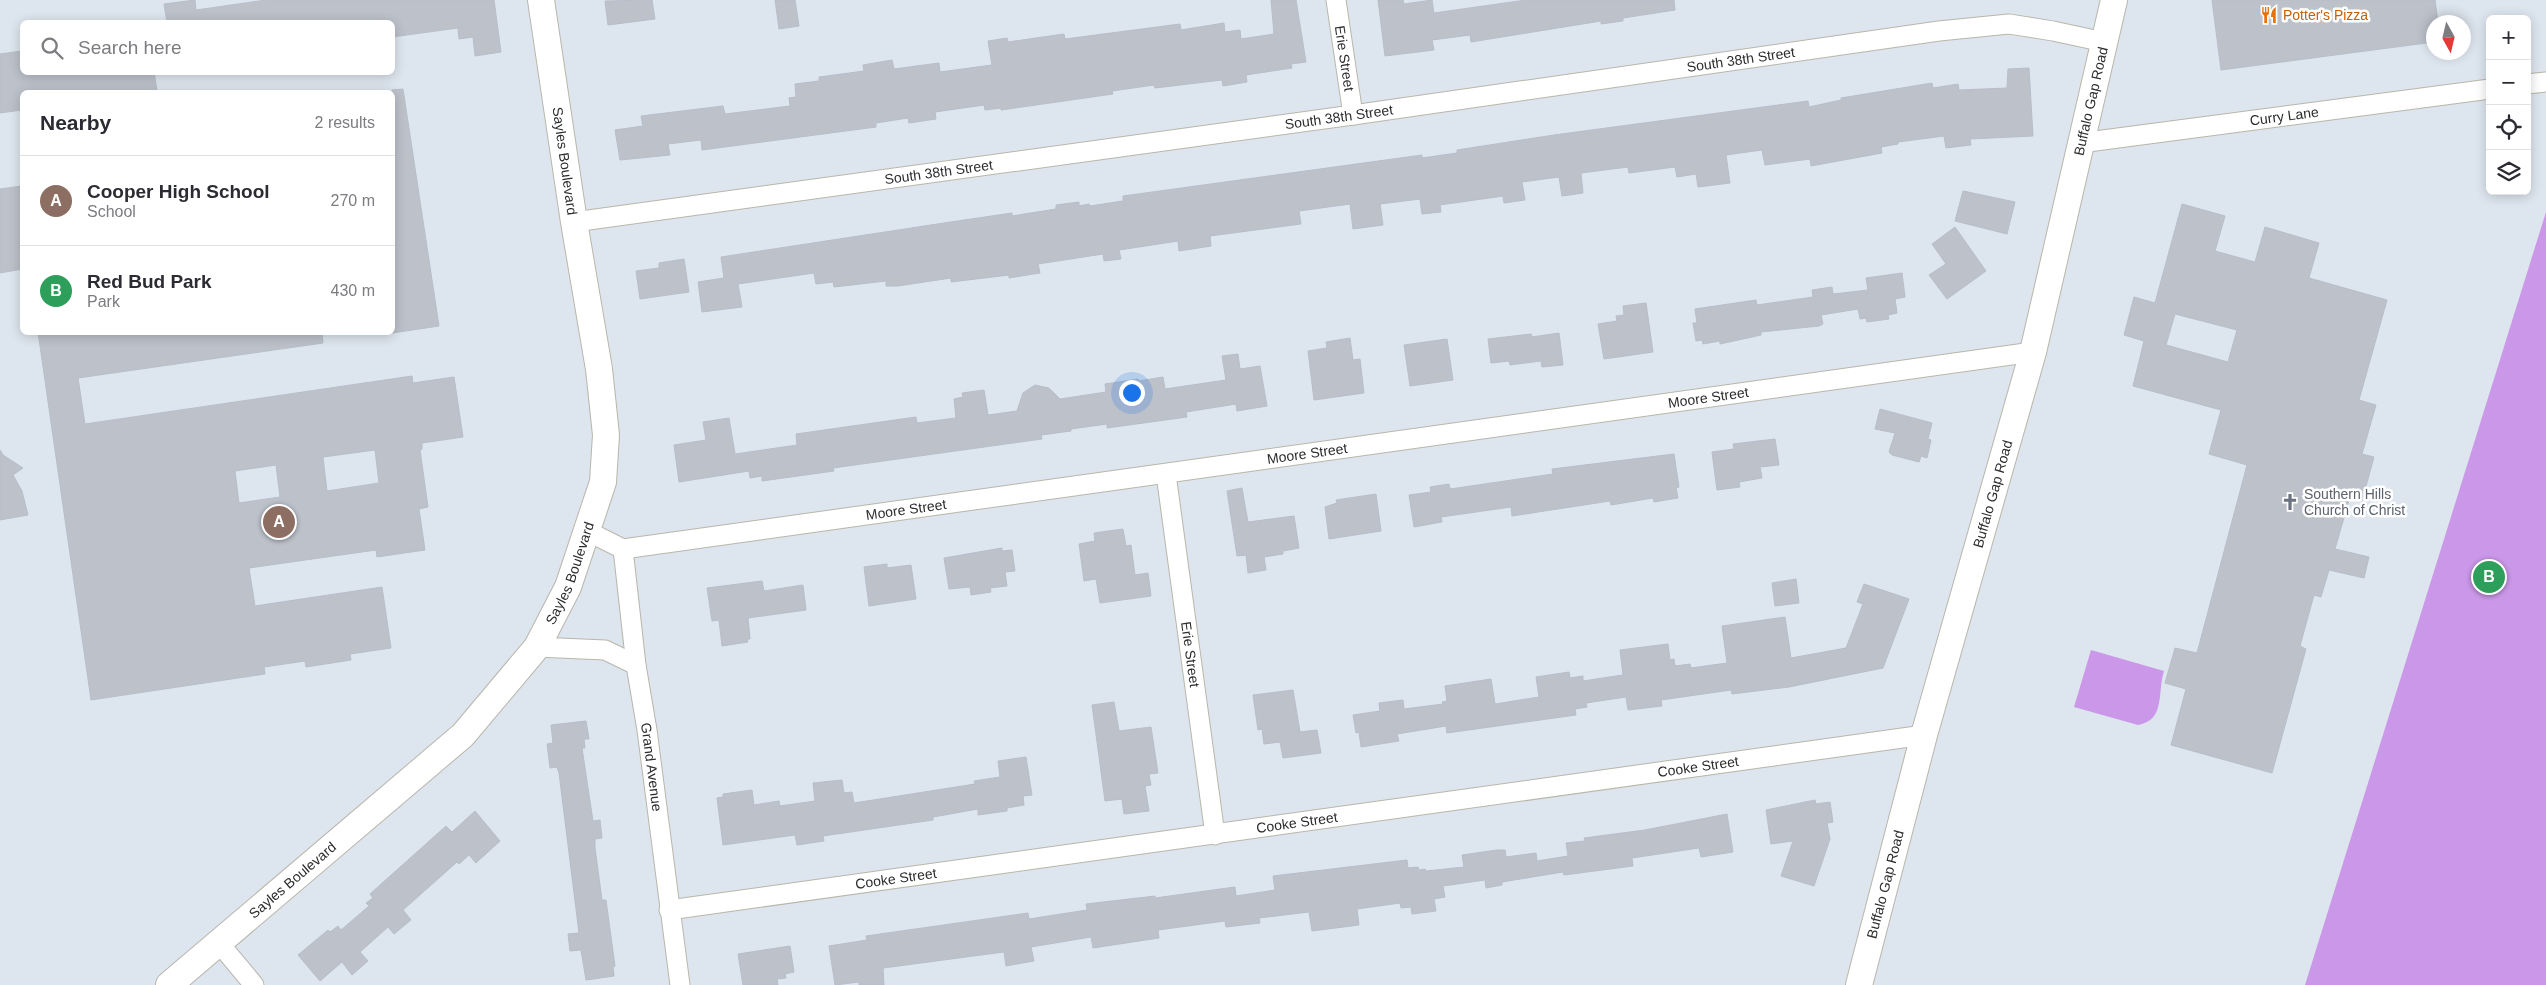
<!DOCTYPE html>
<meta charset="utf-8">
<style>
:root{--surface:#fff;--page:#f7f7f7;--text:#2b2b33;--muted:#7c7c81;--line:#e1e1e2;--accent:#8a7836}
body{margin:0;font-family:Helvetica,sans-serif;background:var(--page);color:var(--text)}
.controls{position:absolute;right:15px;top:15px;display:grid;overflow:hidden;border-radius:8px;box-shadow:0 2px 12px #0003}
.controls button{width:45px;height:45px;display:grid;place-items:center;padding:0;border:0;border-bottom:1px solid var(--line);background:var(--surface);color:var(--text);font:25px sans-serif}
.compass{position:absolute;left:2426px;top:15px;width:45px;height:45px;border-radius:50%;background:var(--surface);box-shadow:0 2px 12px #0003;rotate:172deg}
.you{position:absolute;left:1131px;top:392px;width:18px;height:18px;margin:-12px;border:4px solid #fff;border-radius:50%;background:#1a73e8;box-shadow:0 0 0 8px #1a73e833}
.badge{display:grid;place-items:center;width:32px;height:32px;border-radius:50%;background:var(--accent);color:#fff;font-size:16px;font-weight:700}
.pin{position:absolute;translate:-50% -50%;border:2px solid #fff;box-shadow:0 1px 5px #0006}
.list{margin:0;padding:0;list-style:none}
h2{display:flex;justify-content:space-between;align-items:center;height:65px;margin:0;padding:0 20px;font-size:21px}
h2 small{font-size:16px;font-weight:400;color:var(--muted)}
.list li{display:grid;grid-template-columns:32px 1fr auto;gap:15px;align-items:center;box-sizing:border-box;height:90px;padding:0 20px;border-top:1px solid var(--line)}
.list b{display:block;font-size:19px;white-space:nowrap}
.list p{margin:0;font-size:16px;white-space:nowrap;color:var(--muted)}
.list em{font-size:16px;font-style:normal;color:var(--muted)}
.icon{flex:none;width:28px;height:28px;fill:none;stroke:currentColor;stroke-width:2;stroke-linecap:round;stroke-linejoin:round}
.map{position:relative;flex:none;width:2546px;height:985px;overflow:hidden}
.search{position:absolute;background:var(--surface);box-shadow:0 2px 12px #0003;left:20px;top:20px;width:375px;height:55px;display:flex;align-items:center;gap:12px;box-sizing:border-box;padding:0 18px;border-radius:8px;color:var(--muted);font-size:19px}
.panel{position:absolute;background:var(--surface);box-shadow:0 2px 12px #0003;left:20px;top:90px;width:375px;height:245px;border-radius:8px}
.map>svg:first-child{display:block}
</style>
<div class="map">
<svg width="2546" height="985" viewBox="0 0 2546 985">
<rect width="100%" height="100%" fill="#dde5ee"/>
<g fill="#cb97e8">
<path d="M 2546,212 L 2546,985 L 2305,985 Z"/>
<path d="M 2091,650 L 2164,671 C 2157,692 2166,720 2138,725 L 2074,707 Z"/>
</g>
<g fill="#bdc1ca" stroke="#b7beca" fill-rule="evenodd">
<path d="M 195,0 L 196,10 L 266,0 L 494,0 L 501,52 L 475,56 L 473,37 L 459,39 L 458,28 L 392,37 L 392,22 L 167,22 L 164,4 Z"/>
<path d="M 652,0 L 655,19 L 608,25 L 605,1 Z"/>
<path d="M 775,0 L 795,0 L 799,26 L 779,29 Z"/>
<path d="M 1271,0 L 1296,0 L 1306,62 L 1291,64 L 1292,68 L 1246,75 L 1247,82 L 1223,86 L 1222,80 L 1155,88 L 1154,85 L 1112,91 L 1113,94 L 1001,110 L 1001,108 L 985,110 L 984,105 L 935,112 L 936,119 L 909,123 L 908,118 L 876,123 L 876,127 L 702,150 L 701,140 L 668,144 L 670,155 L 620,160 L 615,130 L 643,126 L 641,116 L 723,106 L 725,114 L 790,106 L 789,98 L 796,97 L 795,84 L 819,81 L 819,77 L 864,71 L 863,65 L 892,60 L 894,69 L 939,63 L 940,72 L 992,65 L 988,41 L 1007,38 L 1008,42 L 1064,34 L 1065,39 L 1180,24 L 1181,30 L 1224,23 L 1225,32 L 1240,30 L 1241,39 L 1274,34 Z"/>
<path d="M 1378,0 L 1403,0 L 1404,4 L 1432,0 L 1434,13 L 1526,0 L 1674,0 L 1675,10 L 1623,18 L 1623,21 L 1601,24 L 1601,21 L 1471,42 L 1470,35 L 1432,40 L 1434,50 L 1385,56 Z"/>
<path d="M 2212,0 L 2435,0 L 2438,22 L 2434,22 L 2434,42 L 2221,70 Z"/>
<path d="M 22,51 L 22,72 L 154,72 L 157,91 L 22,92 L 22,110 L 0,113 L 0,54 Z"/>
<path d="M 2029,68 L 2033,136 L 1970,139 L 1971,145 L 1946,148 L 1944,136 L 1898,142 L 1898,144 L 1881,147 L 1882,153 L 1811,166 L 1810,159 L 1765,165 L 1762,150 L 1726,155 L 1730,183 L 1698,187 L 1696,174 L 1677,177 L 1675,167 L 1629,173 L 1628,167 L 1581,173 L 1583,193 L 1562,196 L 1559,177 L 1522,182 L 1525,200 L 1504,203 L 1503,196 L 1440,205 L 1441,212 L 1422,214 L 1420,199 L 1380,204 L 1383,225 L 1353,229 L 1350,204 L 1299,211 L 1301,224 L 1210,236 L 1211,246 L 1179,251 L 1178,241 L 1119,250 L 1121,259 L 1104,261 L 1103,254 L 1038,264 L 1040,273 L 1009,278 L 1009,275 L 951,282 L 951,278 L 898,286 L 886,286 L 886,281 L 834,287 L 833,282 L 816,284 L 814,273 L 738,284 L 742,307 L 702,312 L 698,282 L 724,278 L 721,257 L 944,223 L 1012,213 L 1012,216 L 1056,209 L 1056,205 L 1079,202 L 1079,206 L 1089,204 L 1090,206 L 1123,201 L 1123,196 L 1422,155 L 1422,158 L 1457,153 L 1457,150 L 1554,135 L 1808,101 L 1809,107 L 1841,100 L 1841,98 L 1932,83 L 1933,88 L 1958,84 L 1959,90 L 2007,88 L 2008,69 Z"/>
<path d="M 403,89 L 439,326 L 392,333 L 392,90 Z"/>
<path d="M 22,186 L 22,269 L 0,273 L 0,189 Z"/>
<path d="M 1963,191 L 2015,202 L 2007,234 L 1955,221 Z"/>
<path d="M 2182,204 L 2225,216 L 2215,251 L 2255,262 L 2265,227 L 2319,243 L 2309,278 L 2387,300 L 2359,400 L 2376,405 L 2362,454 L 2374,457 L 2362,501 L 2350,497 L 2335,549 L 2369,557 L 2364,578 L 2329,570 L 2321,597 L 2314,595 L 2300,646 L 2306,649 L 2272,773 L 2171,745 L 2186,689 L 2165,683 L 2175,648 L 2197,653 L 2247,465 L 2209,454 L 2221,410 L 2133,386 L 2144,341 L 2124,335 L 2134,297 L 2155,303 ZM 2175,314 L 2237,330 L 2228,362 L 2166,345 Z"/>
<path d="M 1955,227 L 1986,271 L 1947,299 L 1929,275 L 1946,264 L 1932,244 Z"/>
<path d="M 684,259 L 689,292 L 640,299 L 636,271 L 659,268 L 659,263 Z"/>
<path d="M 1902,273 L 1905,297 L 1895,299 L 1897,313 L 1888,315 L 1889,319 L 1867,322 L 1866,318 L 1860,319 L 1858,309 L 1821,315 L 1823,324 L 1819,326 L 1761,332 L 1761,335 L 1720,344 L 1720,341 L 1703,344 L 1702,340 L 1696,341 L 1693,323 L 1697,323 L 1695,309 L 1756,300 L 1757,305 L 1813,297 L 1812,290 L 1832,287 L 1833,294 L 1868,290 L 1866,278 Z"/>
<path d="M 1646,303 L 1653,352 L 1604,359 L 1598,324 L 1617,321 L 1616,316 L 1624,315 L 1623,306 Z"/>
<path d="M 38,332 L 322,332 L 323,343 L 78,378 L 85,424 L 412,376 L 413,383 L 454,377 L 463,437 L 422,443 L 422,449 L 420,450 L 428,507 L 419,509 L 425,550 L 377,557 L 376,550 L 249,568 L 255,606 L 382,587 L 391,648 L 350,654 L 351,660 L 306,667 L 305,661 L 264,667 L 265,674 L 91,700 ZM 375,450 L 379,483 L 327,491 L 323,457 ZM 276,465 L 280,497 L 239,503 L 235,471 Z"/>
<path d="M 1559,333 L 1563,365 L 1542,367 L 1541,361 L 1510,365 L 1509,361 L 1491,363 L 1488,339 L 1531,334 L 1532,337 Z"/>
<path d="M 1350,338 L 1353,360 L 1360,359 L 1364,393 L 1314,400 L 1308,351 L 1327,348 L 1326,342 Z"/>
<path d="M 1447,339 L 1453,380 L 1410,386 L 1404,345 Z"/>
<path d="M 1238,354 L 1240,369 L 1260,366 L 1267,406 L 1237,411 L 1236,404 L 1186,412 L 1187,417 L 1107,428 L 1107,424 L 1071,429 L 1071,431 L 1041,435 L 1042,439 L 833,468 L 834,471 L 762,481 L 762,476 L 750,478 L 749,471 L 679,482 L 674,445 L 706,440 L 703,422 L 729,418 L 735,454 L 797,445 L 796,434 L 916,417 L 917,423 L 956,418 L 954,399 L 963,397 L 962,393 L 984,390 L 988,415 L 1017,411 L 1023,393 L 1035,385 L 1049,388 L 1060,399 L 1106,392 L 1105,384 L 1138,379 L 1139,381 L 1163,377 L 1165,389 L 1226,380 L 1222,356 Z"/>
<path d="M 1880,409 L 1932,423 L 1928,439 L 1931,440 L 1927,458 L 1921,456 L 1919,462 L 1892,455 L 1889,452 L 1895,433 L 1875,429 Z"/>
<path d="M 1775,439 L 1779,465 L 1760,467 L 1762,478 L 1739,482 L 1740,487 L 1717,490 L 1712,452 L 1734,449 L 1733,444 Z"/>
<path d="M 0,450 L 3,455 L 23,468 L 13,475 L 22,491 L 28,515 L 0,520 Z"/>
<path d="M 1674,454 L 1679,487 L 1676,488 L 1678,498 L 1654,502 L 1653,498 L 1611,505 L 1610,501 L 1512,516 L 1511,507 L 1441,517 L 1442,522 L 1414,527 L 1409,495 L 1431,492 L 1430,487 L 1449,484 L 1450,489 L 1553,474 L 1552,469 Z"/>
<path d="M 1242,488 L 1248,522 L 1294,516 L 1299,548 L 1283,551 L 1283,554 L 1264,557 L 1266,570 L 1248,573 L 1246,555 L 1237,556 L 1227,491 Z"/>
<path d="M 1376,494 L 1381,531 L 1329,539 L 1325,507 L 1337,503 L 1336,500 Z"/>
<path d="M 1123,529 L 1126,546 L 1131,545 L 1135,575 L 1148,573 L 1151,596 L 1100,603 L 1096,579 L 1084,581 L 1079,544 L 1095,541 L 1094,533 Z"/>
<path d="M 1002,548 L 1002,551 L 1012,550 L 1015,571 L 1005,572 L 1007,586 L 990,588 L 991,592 L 971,595 L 970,587 L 949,589 L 944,558 Z"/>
<path d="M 887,564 L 887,568 L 911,565 L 916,599 L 869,606 L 864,567 Z"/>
<path d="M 1796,579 L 1799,603 L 1775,606 L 1772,583 Z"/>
<path d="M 762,581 L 764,591 L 803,585 L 806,610 L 748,618 L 750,639 L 747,639 L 748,642 L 722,646 L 719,620 L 712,621 L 707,588 Z"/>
<path d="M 1864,584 L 1909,599 L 1883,668 L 1789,687 L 1732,694 L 1731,690 L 1661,700 L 1662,706 L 1628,710 L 1626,697 L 1586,703 L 1587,707 L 1575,709 L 1576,715 L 1447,733 L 1446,726 L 1397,734 L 1399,741 L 1361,747 L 1359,732 L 1356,733 L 1353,715 L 1380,711 L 1379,703 L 1403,700 L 1404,709 L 1443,704 L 1442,702 L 1447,701 L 1445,686 L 1491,679 L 1495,704 L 1539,697 L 1536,677 L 1569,672 L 1570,678 L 1583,676 L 1583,681 L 1623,675 L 1620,650 L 1668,644 L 1670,660 L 1674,659 L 1675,666 L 1690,664 L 1691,668 L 1727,663 L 1722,626 L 1785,617 L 1791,658 L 1846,648 L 1863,604 L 1857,602 Z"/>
<path d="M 1293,690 L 1300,732 L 1317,730 L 1321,753 L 1283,758 L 1280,742 L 1264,744 L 1262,729 L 1258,730 L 1253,695 Z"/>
<path d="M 1114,702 L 1119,731 L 1151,727 L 1158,773 L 1149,774 L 1151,785 L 1145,786 L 1149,811 L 1124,814 L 1122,799 L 1105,801 L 1092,705 Z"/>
<path d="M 586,721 L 589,739 L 584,739 L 585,748 L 582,748 L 593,821 L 600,820 L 602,838 L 595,839 L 595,848 L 602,900 L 606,900 L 615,966 L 613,967 L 614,976 L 586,980 L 581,950 L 570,951 L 568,934 L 579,933 L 559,773 L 557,767 L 550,768 L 547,744 L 553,743 L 551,725 Z"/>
<path d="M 1026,757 L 1032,795 L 1023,796 L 1024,805 L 1007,808 L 1007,811 L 978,815 L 978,809 L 933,817 L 933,820 L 823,836 L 824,841 L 797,845 L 795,835 L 723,845 L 717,798 L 723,797 L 723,794 L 752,790 L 754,805 L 779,801 L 780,806 L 815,801 L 813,783 L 842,780 L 844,793 L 852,792 L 854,803 L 975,784 L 974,781 L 1000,777 L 998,761 Z"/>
<path d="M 1815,800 L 1816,804 L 1830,802 L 1833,822 L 1827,823 L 1830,839 L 1814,886 L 1781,876 L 1793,841 L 1771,844 L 1766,810 Z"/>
<path d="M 475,811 L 500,841 L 476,863 L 469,855 L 459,864 L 457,862 L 403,910 L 411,920 L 394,934 L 388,927 L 360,952 L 368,961 L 352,975 L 342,962 L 320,981 L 298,955 L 328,930 L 330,932 L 338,926 L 341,930 L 369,906 L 366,903 L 373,898 L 370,894 L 446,826 L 452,832 Z"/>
<path d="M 1727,814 L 1733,852 L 1701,857 L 1699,848 L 1632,858 L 1633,866 L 1564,875 L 1563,872 L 1502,882 L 1502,885 L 1486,888 L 1485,880 L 1443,886 L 1445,897 L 1434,899 L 1436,911 L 1412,914 L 1411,907 L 1401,908 L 1400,903 L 1357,909 L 1359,925 L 1312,931 L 1309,912 L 1259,918 L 1260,923 L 1226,927 L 1225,921 L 1158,930 L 1159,938 L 1093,948 L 1091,937 L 1031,947 L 1034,961 L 1006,966 L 1004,952 L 883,968 L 884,985 L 859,985 L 859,982 L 835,985 L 829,946 L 867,940 L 866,936 L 1028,913 L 1029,919 L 1087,910 L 1086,904 L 1155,896 L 1155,898 L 1235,887 L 1236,896 L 1275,890 L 1273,876 L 1407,860 L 1408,868 L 1418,867 L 1419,870 L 1425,869 L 1426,871 L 1464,867 L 1462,855 L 1497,850 L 1505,850 L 1506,857 L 1536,853 L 1537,861 L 1568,856 L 1566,843 L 1585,841 L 1584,838 L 1645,830 Z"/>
<path d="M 790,946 L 794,972 L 785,974 L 786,978 L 777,979 L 778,985 L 743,985 L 738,954 Z"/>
</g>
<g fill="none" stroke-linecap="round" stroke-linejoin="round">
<g stroke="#b9b6aa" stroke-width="21">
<g id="street">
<path id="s1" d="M 1336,0 L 1353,115"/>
<path d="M 2527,84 L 2546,82"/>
<path id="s2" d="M 2080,143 L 2490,89"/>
<path id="s3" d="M 574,222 L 1353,115 L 1939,31 L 2009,24 L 2053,31 L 2104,42"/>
<path id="s4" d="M 1166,474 L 1215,835"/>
<path id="s5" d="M 587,531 L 623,549 L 2033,352"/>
<path id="s6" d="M 623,549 L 636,665 L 647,730 L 680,985"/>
<path d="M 537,647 L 605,650 L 636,665"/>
<path id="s7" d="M 669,910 L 1924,735"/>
<path d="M 219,943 L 254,985"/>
</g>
</g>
<g stroke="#b9b6aa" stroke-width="28">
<g id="secondary">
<path id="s8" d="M 169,985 L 463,735 L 537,647 L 568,587 L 603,482 L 606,435 L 599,369 L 574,222 L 541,0"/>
<path id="s9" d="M 1859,985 L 1924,735 L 2033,352 L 2114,0"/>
</g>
</g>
<use href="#street" stroke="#fff" stroke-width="19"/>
<use href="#secondary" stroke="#fff" stroke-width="26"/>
</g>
<defs>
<g id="restaurant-bare" transform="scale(1.35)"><path d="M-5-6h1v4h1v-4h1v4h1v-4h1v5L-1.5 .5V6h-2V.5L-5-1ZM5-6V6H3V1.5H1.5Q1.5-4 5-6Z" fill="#e8710a" stroke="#fff" stroke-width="2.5" paint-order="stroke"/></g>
<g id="church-bare" transform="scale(1.35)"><path d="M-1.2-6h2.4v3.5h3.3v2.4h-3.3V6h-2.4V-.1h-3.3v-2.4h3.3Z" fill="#6b7280" stroke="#fff" stroke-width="2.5" paint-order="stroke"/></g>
</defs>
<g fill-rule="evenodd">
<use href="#restaurant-bare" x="2269" y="15"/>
<use href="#church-bare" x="2290" y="502"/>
</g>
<g text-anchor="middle" stroke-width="5" stroke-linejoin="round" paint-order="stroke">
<g font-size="14" fill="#c56008" stroke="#fff" text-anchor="start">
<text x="2283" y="20">Potter's Pizza</text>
</g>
<g font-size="14" fill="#2c2c2c" stroke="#fff">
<text dy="5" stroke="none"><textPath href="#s1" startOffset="59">Erie Street</textPath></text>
<text dy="5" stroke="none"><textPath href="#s3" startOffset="1178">South 38th Street</textPath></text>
<text dy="5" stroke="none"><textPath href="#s9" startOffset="914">Buffalo Gap Road</textPath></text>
<text dy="5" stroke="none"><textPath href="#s2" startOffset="206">Curry Lane</textPath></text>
<text dy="5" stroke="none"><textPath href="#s3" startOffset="772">South 38th Street</textPath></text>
<text transform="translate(565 161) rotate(82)" y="5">Sayles Boulevard</text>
<text dy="5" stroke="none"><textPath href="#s3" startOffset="368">South 38th Street</textPath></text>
<text dy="5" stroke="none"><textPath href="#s5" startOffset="1136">Moore Street</textPath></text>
<text dy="5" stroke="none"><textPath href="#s5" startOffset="731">Moore Street</textPath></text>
<text dy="5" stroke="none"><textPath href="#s9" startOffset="509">Buffalo Gap Road</textPath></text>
<text dy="5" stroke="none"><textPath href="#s5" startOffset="326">Moore Street</textPath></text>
<text dy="5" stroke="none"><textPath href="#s8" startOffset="582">Sayles Boulevard</textPath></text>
<text dy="5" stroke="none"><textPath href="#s4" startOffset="182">Erie Street</textPath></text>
<text dy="5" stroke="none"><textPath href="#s6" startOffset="220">Grand Avenue</textPath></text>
<text dy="5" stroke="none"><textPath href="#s7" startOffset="1039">Cooke Street</textPath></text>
<text dy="5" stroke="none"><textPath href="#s7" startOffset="634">Cooke Street</textPath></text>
<text dy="5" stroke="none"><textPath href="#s8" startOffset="162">Sayles Boulevard</textPath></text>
<text dy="5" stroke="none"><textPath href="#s7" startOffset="229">Cooke Street</textPath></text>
<text dy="5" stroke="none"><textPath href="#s9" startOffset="104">Buffalo Gap Road</textPath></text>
</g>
<g font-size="14" fill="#5b616d" stroke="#fff" text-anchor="start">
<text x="2304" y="499">Southern Hills<tspan x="2304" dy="16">Church of Christ</tspan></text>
</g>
</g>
</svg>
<div class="controls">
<button>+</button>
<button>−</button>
<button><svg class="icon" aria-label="locate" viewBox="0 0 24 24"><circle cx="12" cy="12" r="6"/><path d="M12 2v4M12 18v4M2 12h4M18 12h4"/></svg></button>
<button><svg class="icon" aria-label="layers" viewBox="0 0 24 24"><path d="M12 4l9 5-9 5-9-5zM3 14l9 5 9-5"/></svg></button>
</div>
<svg class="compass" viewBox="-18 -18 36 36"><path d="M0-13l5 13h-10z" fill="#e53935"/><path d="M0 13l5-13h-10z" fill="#7c7c81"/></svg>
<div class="you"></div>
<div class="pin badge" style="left:279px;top:522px;background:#8d6e63">A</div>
<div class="pin badge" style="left:2489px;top:577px;background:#2e9e5b">B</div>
<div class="search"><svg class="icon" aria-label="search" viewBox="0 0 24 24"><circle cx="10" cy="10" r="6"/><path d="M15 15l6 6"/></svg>Search here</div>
<section class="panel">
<h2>Nearby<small>2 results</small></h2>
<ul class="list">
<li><span class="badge" style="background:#8d6e63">A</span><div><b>Cooper High School</b><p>School</p></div><em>270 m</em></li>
<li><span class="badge" style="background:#2e9e5b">B</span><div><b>Red Bud Park</b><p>Park</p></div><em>430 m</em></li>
</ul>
</section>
</div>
